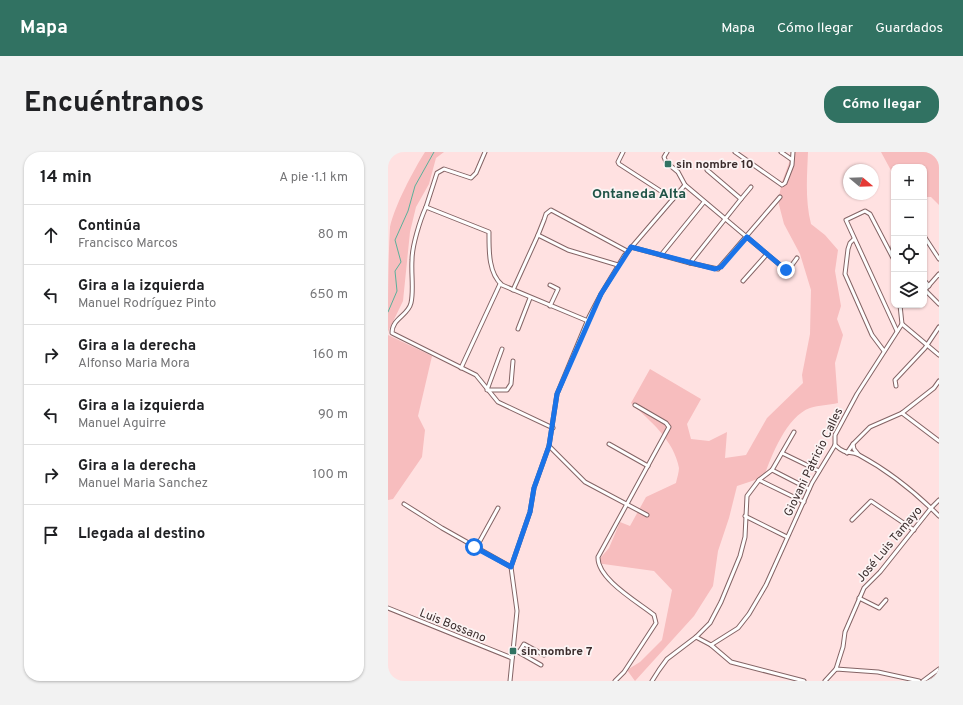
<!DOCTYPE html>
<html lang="es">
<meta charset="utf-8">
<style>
:root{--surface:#fff;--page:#f2f2f2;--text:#202124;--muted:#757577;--line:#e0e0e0;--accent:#317262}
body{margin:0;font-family:Overpass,sans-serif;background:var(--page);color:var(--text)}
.controls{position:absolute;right:12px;top:12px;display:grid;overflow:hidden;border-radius:8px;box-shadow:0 1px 3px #0004}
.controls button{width:36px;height:36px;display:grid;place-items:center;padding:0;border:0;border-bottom:1px solid var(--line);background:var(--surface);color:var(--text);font:20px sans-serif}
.compass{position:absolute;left:455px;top:12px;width:36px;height:36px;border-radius:50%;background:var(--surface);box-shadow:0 1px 3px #0004;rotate:109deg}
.stop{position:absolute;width:12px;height:12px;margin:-9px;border:3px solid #1a73e8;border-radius:50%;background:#fff}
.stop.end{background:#1a73e8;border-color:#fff;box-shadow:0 1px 4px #0008}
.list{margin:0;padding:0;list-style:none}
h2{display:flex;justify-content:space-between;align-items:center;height:52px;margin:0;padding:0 16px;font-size:17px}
h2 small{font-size:13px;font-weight:400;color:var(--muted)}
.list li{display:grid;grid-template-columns:26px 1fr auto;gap:12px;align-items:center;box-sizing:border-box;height:60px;padding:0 16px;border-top:1px solid var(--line)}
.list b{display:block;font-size:15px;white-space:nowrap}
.list p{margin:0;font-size:13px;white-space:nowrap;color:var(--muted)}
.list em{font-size:13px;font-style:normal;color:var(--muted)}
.icon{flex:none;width:22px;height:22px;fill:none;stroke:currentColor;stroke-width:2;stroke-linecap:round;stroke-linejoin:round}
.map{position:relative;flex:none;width:551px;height:529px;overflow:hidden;border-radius:16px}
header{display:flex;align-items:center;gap:24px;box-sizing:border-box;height:56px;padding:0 20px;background:var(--accent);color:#fff}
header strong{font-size:19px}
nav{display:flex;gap:22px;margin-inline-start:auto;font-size:14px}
.intro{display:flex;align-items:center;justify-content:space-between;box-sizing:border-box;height:96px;padding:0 24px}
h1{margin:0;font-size:28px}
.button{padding:10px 18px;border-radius:16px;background:var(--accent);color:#fff;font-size:14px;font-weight:700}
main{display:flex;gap:24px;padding:0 24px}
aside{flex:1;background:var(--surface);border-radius:16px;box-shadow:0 1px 3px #0004}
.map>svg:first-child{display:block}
</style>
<header>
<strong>Mapa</strong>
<nav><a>Mapa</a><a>Cómo llegar</a><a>Guardados</a></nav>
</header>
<div class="intro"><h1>Encuéntranos</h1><a class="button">Cómo llegar</a></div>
<main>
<aside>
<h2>14 min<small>A pie · 1.1 km</small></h2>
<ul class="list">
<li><svg class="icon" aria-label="ahead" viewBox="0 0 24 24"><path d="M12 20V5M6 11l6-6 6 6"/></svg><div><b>Continúa</b><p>Francisco Marcos</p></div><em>80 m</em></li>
<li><svg class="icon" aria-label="left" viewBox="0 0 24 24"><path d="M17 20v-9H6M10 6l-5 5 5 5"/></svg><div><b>Gira a la izquierda</b><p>Manuel Rodríguez Pinto</p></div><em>650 m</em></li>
<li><svg class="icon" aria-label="right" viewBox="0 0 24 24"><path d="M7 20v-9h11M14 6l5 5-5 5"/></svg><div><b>Gira a la derecha</b><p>Alfonso Maria Mora</p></div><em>160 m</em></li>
<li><svg class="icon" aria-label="left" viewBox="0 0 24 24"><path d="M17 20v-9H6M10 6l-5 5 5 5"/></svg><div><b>Gira a la izquierda</b><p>Manuel Aguirre</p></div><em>90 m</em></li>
<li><svg class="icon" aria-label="right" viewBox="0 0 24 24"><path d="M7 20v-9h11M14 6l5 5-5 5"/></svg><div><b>Gira a la derecha</b><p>Manuel Maria Sanchez</p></div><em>100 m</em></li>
<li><svg class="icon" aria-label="arrive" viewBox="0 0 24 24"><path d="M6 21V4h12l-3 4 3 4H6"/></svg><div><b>Llegada al destino</b></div></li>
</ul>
</aside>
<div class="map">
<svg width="551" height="529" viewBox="0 0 551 529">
<rect width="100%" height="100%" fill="#ffe1e1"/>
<g fill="#f7bdbe">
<path d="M 37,0 L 56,0 L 48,6 L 41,32 L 28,55 L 22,80 L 15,149 L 0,180 C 0,147 0,108 2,75 C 7,53 25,19 37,0 Z"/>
<path d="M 405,0 L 420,0 C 419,25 417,48 423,72 L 437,83 L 450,98 L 447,119 L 453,154 L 449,167 L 455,183 L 447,211 L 450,251 C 441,253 431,253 422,256 C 399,264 383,304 376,325 L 349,334 L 341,366 L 330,399 L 325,434 L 306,464 L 247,529 L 239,518 L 252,510 L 274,488 L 284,438 L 266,419 L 208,411 L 221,396 L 232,370 L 242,374 L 258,345 L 288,331 C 289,326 291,320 291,316 C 286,288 262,269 243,251 L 262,217 L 313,247 L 299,272 L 303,287 L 321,289 L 339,280 L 337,306 L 358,303 L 379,266 L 415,231 L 414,223 L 422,182 L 423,138 L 412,102 L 396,72 L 390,49 L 394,30 Z"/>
<path d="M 493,0 L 551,0 L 551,53 L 543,45 L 536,45 L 536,15 L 506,15 L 506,24 Z"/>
<path d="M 0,183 L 44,204 L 30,264 L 37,278 L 34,305 L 5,347 L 0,348 Z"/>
</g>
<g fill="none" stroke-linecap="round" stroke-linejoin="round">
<path stroke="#5ab09a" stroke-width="1" d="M 0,160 L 9,139 L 7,119 L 13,110 L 7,88 L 20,59 L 27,34 L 46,0"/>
<g stroke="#846465" stroke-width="5">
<g id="street">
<path d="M 235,0 L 230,10 L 231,12 L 285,47"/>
<path d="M 347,0 L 394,33 L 397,31 L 404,13 L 405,0"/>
<path d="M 393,0 L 403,7"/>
<path d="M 297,33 L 398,118 L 401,117 L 409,106"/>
<path d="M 353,47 L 363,35"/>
<path d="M 38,55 L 49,21 L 56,17 L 83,26 L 88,21 L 97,0"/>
<path d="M 150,83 L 180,98 L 230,113"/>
<path d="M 536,84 L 551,107"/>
<path d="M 466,87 L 462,91 L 460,97 L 457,122 L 484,183 L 496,199"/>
<path d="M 243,95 L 302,111 L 330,117 L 392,45"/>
<path d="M 504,102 L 506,90"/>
<path d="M 273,103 L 316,50"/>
<path d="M 506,108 L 482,62 L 477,59 L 458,68 L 509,179"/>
<path d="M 302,111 L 353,47 L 319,18"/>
<path d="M 536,128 L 541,134"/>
<path d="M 355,129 L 379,102"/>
<path d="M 125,138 L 150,83 L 156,68 L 158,62 L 163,58 L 239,99"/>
<path d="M 537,138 L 551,152"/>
<path d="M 536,139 L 551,122"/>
<path d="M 162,154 L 170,137 L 162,133"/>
<path d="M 514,172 L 551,203"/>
<path d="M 130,177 L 142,146"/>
<path d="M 114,197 L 99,238 L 119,238 L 123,232 L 125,209"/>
<path d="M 73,216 L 112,132"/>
<path d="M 508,234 L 507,228 L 537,196 L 551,175"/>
<path d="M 514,261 L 551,289"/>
<path d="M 165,276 L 110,250 L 88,223 L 4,181 C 4,166 20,164 23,151 C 26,138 23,122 24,108 C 24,94 32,68 38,55 L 101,80 C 101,97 100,121 114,133 L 200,169"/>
<path d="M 221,292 L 260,314"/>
<path d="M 447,293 C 459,304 461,298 471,303 C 499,318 529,342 551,364"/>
<path d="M 161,294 L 197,330 L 259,363"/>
<path d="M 394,301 L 431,319"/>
<path d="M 459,301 L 465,292"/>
<path d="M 470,302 L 466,297 L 465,292 L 482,275 L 514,261 L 546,236 L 551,229"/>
<path d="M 384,318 L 421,337"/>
<path d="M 371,328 L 416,350"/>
<path d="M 16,352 L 54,376 L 123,415"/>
<path d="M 357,364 L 399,385"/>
<path d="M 464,368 L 483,349 L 526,378"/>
<path d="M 88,396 L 110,356"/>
<path d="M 471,446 L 491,456 L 498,448"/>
<path d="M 0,456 L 124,506"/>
<path d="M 308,485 L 323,493 L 350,476 L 361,462 L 378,433 L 424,331 L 447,293 L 447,283 L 469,242 L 514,172 L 512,153"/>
<path d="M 323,493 L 343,510 L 416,529"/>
<path d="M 125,497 L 153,513"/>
<path d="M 131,500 L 136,492 L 156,503"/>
<path d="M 448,517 L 455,495 L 457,480 L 476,436 L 492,420 L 543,356 L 551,348"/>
<path d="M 122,529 L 129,459 L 123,415 L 142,360 L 146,336 L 161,294 L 169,242 L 201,165 L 213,142 L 236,104 L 297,33 L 290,20 L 278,10 L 276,5 L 279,0"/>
<path d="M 227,529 L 236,520 L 268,471 L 266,463 C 250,450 209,427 210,405 L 281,275 L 278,271 L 247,253"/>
<path d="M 264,529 L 271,518 L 279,507 L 308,485 L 322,471 L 333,450 L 352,404 L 357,385 L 359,344 L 371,328 L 384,318 L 406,280"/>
<path d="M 437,529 L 448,517 L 490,520 L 531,529"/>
<path d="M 535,529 L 551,517"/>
<path d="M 544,529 L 551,524"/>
</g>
</g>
<use href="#street" stroke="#fff" stroke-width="3"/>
</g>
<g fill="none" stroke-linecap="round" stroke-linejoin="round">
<path stroke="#1a73e8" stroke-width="5" d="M 86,395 L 123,415 L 142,360 L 146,336 L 161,294 L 169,242 L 213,142 L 243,95 L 327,117 L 333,115 L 359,85 L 398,118"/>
</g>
<g fill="#317262" stroke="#fcf4f4" stroke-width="1.5">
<rect x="276" y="8" width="8" height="8" rx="2"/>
<rect x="121" y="495" width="8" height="8" rx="2"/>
</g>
<g text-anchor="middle" stroke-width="3.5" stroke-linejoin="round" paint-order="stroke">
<g font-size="12" font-weight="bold" fill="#392b2b" stroke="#fcf4f4" text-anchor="start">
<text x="288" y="16">sin nombre 10</text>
<text x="133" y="503">sin nombre 7</text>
</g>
<g font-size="12" fill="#392b2b" stroke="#fcf4f4">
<text transform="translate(425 310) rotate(-64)" y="4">Giovani Patricio Calles</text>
<text transform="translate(501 392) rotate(-50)" y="4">José Luis Tamayo</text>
<text transform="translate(65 473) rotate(22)" y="4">Luis Bossano</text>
</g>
<g font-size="14" font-weight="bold" fill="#1f5447" stroke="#fcf4f4">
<text x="251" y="46">Ontaneda Alta</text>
</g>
</g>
</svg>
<div class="controls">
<button>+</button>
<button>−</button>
<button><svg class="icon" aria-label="locate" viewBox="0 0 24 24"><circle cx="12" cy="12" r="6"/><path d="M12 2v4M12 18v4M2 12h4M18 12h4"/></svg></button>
<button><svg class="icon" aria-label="layers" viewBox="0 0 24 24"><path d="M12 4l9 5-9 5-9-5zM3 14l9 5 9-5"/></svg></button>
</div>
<svg class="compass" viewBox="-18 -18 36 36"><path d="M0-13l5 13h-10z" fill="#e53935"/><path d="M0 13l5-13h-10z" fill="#757577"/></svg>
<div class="stop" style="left:86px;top:395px"></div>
<div class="stop end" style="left:398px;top:118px"></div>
</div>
</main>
